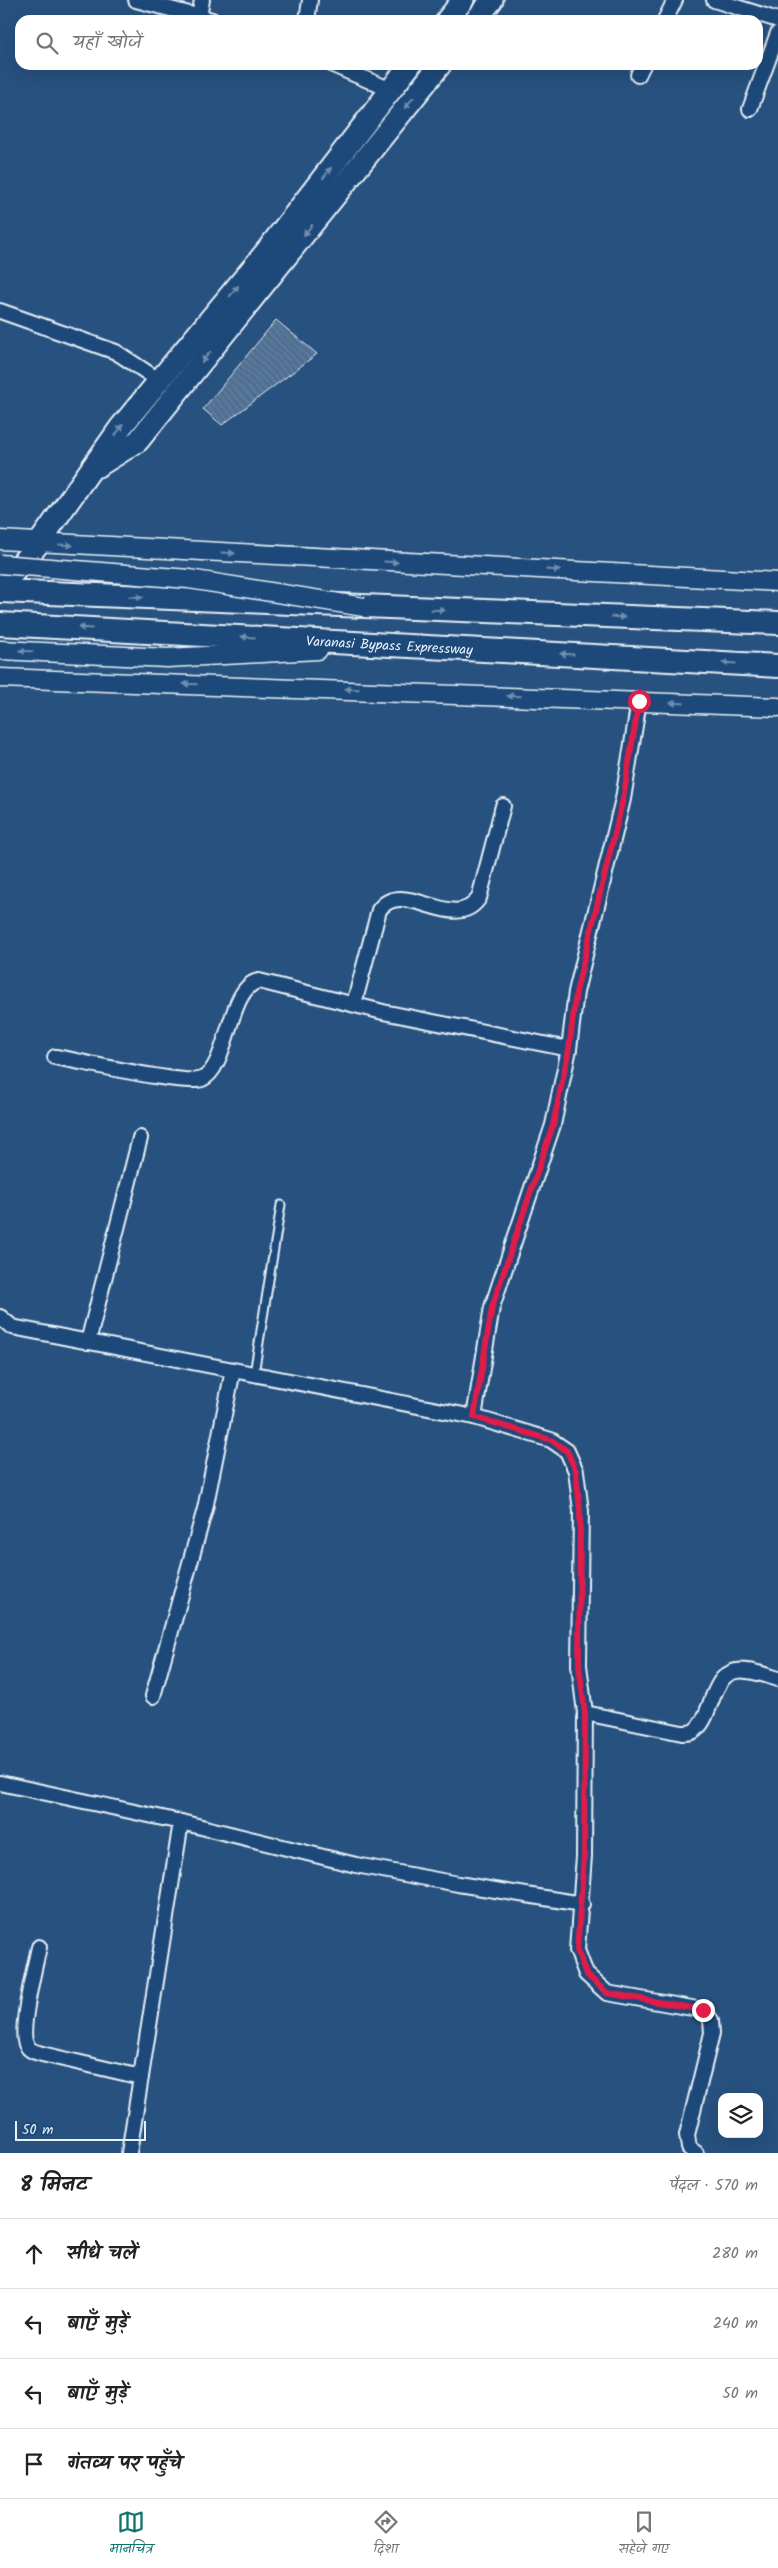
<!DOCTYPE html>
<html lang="hi">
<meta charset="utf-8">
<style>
:root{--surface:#fff;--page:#f2f2f2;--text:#222;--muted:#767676;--line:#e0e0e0;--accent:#0f766e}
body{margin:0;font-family:Kalam,"Playpen Sans Deva",sans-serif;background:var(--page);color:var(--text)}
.controls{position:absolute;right:15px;bottom:15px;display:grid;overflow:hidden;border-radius:10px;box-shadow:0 5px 20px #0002}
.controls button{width:45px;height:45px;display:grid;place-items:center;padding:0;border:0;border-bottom:1px solid var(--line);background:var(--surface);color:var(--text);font:25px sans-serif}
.scale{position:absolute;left:15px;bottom:12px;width:131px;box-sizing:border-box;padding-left:5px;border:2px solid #e8f1f8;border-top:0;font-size:14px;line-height:18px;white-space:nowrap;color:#e8f1f8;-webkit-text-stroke:4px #1f4a7a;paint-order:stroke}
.stop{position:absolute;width:15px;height:15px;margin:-11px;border:4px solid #e11d48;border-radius:50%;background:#fff}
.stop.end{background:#e11d48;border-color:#fff;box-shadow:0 1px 5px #0008}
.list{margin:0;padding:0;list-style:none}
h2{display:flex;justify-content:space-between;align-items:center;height:65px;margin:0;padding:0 20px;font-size:21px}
h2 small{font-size:16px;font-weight:400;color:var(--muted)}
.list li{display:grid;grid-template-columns:32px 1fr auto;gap:15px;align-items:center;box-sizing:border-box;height:70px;padding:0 20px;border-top:1px solid var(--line)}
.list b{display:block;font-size:19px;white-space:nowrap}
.list em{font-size:16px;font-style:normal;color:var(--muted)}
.icon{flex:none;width:28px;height:28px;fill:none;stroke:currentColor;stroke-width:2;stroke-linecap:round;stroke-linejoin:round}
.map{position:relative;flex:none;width:778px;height:2153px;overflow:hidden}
.search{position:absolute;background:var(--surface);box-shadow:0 5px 20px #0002;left:15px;right:15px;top:15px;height:55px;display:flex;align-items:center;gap:12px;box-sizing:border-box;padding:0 18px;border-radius:15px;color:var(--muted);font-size:19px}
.sheet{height:345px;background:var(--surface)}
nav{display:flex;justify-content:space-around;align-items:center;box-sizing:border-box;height:70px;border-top:1px solid var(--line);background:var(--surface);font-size:14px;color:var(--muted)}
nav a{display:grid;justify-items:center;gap:2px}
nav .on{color:var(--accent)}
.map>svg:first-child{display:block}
</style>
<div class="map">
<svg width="778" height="2153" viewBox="0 0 778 2153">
<defs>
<pattern id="building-back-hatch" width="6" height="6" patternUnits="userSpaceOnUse" patternTransform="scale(1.25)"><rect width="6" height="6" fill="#57789d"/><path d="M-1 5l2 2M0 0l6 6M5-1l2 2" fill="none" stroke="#4f6278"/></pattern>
</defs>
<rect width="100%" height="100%" fill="#27517f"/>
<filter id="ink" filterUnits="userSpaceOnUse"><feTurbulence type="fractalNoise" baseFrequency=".02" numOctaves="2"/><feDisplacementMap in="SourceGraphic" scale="10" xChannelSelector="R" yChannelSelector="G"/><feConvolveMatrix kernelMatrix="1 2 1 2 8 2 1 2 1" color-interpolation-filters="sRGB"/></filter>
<g filter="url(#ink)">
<path fill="url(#building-back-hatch)" stroke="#e8f1f8" d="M 276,320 L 317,354 L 222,425 L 203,409 Z"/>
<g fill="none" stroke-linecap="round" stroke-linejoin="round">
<g stroke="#e8f1f8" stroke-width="11">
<path id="service" d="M 254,1374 L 281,1205"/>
</g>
<g stroke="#e8f1f8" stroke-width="18">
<g id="minor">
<path d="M 136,0 L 212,20"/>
<path d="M 714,0 L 778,20"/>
<path d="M 199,17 L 202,0"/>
<path d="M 307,20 L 310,0"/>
<path d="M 665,20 L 675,0"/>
<path d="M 333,65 L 391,90"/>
<path d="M 638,75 L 643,65"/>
<path d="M 750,109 L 778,33"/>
<path d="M 0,311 L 116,352 L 160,381"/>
<path d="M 354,1004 L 379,910 C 403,876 454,935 479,898 L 503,806"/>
<path d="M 55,1057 C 80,1061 185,1086 202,1079 C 229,1067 228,986 259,981 L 383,1012 L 569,1049"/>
<path d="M 0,1317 L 12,1327 L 474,1417 L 551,1440 L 567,1451 L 576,1471 L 581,1511 L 579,1665 L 585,1713 L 584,1856 L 577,1950 L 586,1974 L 607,1993 L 703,2010 L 711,2020 L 712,2033 L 687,2135 L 689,2148 L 696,2153"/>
<path d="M 88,1342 L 140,1138"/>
<path d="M 474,1417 L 492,1307 L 553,1125 L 569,1049 L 576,992 L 623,799 L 639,701"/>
<path d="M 153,1696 L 205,1509 L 233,1370"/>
<path d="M 585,1713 L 682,1733 C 686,1733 691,1733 694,1731 C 715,1717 709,1665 747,1671 C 758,1672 768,1676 778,1679"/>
<path d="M 0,1783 L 181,1822 L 356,1865 L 458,1884 L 582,1904"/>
<path d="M 39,1947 C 35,1966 19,2029 26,2044 C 29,2051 35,2052 42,2054 L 141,2077"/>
<path d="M 129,2153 L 181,1822"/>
</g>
</g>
<g stroke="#e8f1f8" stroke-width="21">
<g id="tertiary">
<path d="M 0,540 L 778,582"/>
<path d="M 0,650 L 167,658 L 318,650"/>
<path d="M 0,678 L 778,707"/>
</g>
</g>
<g stroke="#e8f1f8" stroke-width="25">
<g id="primary">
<path d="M 447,20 L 463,0"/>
<path d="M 476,20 L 492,0"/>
<path d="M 98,466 L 138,441 L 440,65"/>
<path d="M 0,588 L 39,543 L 120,428 L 265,253 L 410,65"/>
</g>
</g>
<g stroke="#e8f1f8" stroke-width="26">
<g id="trunk">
<path d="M 0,591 L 778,623"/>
<path id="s1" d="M 0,624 L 778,666"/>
</g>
</g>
<use href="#service" stroke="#1f4a7a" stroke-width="7"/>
<use href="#minor" stroke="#1f4a7a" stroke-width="14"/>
<use href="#tertiary" stroke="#1f4a7a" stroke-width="18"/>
<use href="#primary" stroke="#1f4a7a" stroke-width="21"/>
<use href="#trunk" stroke="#1f4a7a" stroke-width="22"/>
<g stroke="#e8f1f8" stroke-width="21" stroke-linecap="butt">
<path id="tertiary-bridge" d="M 0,564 L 189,579 L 364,607"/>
</g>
<use href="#tertiary-bridge" stroke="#1f4a7a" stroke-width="18"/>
</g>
<defs><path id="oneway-solid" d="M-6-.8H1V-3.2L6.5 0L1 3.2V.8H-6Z" transform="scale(1.25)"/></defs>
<g fill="#6f8dac">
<use href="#oneway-solid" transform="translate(409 103) rotate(129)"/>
<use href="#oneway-solid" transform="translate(327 173) rotate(-53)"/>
<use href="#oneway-solid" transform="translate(308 230) rotate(128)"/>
<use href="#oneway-solid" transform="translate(234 291) rotate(-51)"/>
<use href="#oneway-solid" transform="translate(206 357) rotate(129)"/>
<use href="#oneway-solid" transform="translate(119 430) rotate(-54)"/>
<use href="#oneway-solid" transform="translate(66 545) rotate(3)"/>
<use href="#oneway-solid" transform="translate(228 553) rotate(3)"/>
<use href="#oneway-solid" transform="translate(391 562) rotate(3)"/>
<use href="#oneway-solid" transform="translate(553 570) rotate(3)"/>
<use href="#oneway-solid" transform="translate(136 597) rotate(3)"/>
<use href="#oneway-solid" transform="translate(438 610) rotate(2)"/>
<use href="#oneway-solid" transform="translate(618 617) rotate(2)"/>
<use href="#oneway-solid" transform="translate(85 628) rotate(-177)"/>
<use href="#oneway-solid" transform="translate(248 637) rotate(-177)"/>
<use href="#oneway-solid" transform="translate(26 651) rotate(-177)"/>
<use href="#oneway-solid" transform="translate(567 654) rotate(-177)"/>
<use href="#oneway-solid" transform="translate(729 663) rotate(-177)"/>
<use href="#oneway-solid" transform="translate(190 684) rotate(-178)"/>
<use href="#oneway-solid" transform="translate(352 689) rotate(-178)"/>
<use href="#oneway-solid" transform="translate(514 696) rotate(-178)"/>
<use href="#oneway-solid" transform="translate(677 703) rotate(-178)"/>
</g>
</g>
<g fill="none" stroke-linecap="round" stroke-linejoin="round" filter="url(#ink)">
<path stroke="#e11d48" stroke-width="6" d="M 639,701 L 623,799 L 576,992 L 569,1049 L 553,1125 L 492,1307 L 474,1417 L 551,1440 L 567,1451 L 576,1471 L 580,1511 L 579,1665 L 585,1713 L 584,1856 L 577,1950 L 586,1974 L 607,1993 L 703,2010"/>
</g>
<g text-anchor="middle" stroke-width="4.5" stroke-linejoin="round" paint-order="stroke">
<g font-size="14" fill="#e8f1f8" stroke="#1f4a7a">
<text dy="5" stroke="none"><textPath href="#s1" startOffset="390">Varanasi Bypass Expressway</textPath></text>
</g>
</g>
</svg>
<div class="controls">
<button><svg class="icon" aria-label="layers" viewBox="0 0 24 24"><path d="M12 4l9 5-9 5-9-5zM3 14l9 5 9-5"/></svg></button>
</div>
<div class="scale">50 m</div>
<div class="stop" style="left:639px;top:701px"></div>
<div class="stop end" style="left:703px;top:2010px"></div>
<div class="search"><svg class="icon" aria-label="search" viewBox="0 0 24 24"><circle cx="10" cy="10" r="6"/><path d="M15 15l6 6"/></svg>यहाँ खोजें</div>
</div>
<section class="sheet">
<h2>8 मिनट<small>पैदल · 570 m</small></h2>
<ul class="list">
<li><svg class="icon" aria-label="ahead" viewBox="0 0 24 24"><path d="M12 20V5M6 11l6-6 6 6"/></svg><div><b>सीधे चलें</b></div><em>280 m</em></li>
<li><svg class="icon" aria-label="left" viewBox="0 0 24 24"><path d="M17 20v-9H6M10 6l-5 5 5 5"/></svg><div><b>बाएँ मुड़ें</b></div><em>240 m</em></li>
<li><svg class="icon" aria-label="left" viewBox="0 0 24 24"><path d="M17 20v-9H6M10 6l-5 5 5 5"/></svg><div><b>बाएँ मुड़ें</b></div><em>50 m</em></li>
<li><svg class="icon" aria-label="arrive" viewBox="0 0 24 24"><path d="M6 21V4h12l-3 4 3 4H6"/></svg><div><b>गंतव्य पर पहुँचे</b></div></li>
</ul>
</section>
<nav>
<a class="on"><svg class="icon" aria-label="map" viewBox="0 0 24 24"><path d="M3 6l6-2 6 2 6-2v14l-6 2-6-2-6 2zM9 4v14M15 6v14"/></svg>मानचित्र</a>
<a><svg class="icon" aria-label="directions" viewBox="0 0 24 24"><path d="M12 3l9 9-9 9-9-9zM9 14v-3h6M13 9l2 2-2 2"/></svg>दिशा</a>
<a><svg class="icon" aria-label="saved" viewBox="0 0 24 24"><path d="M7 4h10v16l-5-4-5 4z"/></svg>सहेजे गए</a>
</nav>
